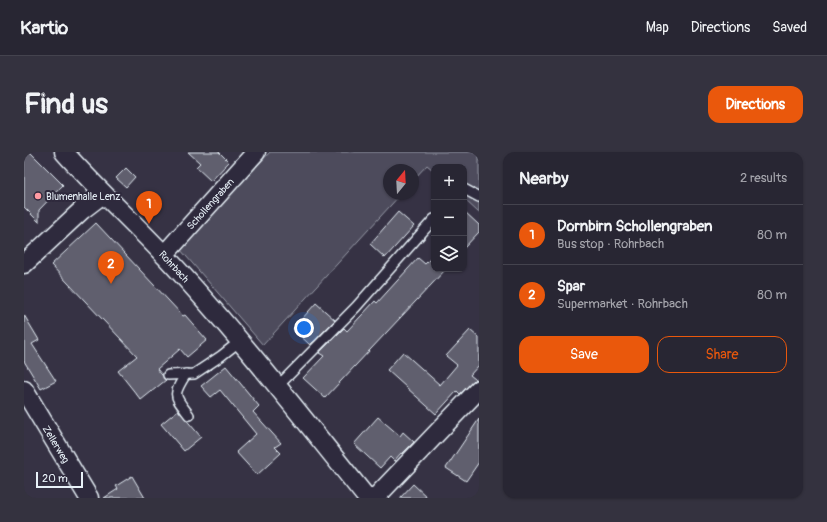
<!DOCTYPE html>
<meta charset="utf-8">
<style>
:root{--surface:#282633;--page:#34323f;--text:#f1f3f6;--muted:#a5a5ac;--line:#44434e;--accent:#ea580c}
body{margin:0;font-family:Pangolin,sans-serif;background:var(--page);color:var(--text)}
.controls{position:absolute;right:12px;top:12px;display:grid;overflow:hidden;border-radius:8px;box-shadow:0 1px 3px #0004}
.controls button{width:36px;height:36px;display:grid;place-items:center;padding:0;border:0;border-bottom:1px solid var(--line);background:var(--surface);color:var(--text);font:20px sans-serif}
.compass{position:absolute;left:359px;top:12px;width:36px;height:36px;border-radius:50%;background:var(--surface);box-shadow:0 1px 3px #0004;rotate:18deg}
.scale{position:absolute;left:12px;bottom:10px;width:47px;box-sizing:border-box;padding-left:4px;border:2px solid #e8f1f8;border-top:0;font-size:11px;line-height:14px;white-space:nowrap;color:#e8f1f8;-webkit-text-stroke:3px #2f2a3d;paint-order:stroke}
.you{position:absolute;left:280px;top:176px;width:14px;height:14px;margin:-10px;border:3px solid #fff;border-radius:50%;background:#1a73e8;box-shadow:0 0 0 6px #1a73e833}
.badge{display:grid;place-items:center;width:26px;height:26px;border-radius:50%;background:var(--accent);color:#fff;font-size:13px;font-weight:700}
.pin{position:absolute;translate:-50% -33px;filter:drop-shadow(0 1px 2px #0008)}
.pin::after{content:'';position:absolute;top:21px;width:14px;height:12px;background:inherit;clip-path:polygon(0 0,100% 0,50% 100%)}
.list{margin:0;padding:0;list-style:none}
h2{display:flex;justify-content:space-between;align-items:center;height:52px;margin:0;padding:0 16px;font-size:17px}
h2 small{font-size:13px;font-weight:400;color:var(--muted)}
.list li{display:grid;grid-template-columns:26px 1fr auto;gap:12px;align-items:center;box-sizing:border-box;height:60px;padding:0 16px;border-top:1px solid var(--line)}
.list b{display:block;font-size:15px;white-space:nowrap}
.list p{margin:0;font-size:13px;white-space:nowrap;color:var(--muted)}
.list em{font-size:13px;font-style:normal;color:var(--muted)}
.actions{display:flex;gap:8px;padding:12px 16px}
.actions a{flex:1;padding:9px 0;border:1px solid var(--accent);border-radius:12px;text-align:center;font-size:14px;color:var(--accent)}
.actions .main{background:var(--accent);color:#fff}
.icon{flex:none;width:22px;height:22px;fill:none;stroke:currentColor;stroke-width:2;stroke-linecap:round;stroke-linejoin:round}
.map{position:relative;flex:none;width:455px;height:346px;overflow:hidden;border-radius:12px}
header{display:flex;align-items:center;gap:24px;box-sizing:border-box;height:56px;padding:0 20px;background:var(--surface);border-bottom:1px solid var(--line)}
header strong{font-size:19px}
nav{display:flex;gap:22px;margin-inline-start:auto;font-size:14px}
.intro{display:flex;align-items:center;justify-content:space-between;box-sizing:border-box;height:96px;padding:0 24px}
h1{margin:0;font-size:28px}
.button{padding:10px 18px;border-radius:12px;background:var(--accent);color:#fff;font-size:14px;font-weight:700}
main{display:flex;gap:24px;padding:0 24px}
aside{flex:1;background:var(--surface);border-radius:12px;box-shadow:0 1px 3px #0004}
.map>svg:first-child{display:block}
</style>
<header>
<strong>Kartio</strong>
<nav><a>Map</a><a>Directions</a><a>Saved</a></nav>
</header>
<div class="intro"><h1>Find us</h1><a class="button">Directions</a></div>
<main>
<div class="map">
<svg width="455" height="346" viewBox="0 0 455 346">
<rect width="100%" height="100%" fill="#363244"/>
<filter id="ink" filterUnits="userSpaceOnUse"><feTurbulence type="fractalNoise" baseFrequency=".025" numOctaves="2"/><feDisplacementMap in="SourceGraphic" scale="8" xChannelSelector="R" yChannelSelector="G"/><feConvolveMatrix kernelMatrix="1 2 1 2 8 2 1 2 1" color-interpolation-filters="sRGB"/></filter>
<g filter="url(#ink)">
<path fill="#4d4b5c" stroke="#9a9eaa" d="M 246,0 L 455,0 L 455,61 L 440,47 L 440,15 L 410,15 L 410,19 L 403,13 L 389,28 L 389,18 L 365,18 L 365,42 L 377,42 L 239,193 L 156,97 Z"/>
<g fill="#605e6e" stroke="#e8f1f8">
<path d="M 6,0 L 39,33 L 15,58 L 15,70 L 0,55 L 0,6 Z"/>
<path d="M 164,0 L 195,0 L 205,10 L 187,29 L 172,15 L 176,11 Z"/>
<path d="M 102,16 L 111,25 L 102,35 L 92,26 Z"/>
<path d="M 440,59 L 455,73 L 455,80 L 440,96 Z"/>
<path d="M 374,60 L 390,74 L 361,106 L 346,92 Z"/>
<path d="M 72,71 L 159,164 L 161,163 L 183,188 L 163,205 L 156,197 L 133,217 L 142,228 L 117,248 L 94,219 L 113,204 L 27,113 Z"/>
<path d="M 410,103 L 410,117 L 422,117 L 301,246 L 279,226 L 300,204 L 295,201 L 320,176 L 323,179 L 351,149 L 353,151 L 394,106 L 401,112 Z"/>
<path d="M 292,151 L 311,168 L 286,193 L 269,177 Z"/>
<path d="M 0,163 L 15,188 L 8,192 L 32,229 L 17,237 L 0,209 Z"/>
<path d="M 446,178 L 455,186 L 455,213 L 446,223 L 451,227 L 436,242 L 433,239 L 412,262 L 363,218 L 379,200 L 416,233 L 433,213 L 422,204 Z"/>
<path d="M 202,214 L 235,254 L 229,260 L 257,291 L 251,295 L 257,301 L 233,323 L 212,300 L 232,282 L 196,238 L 187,245 L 177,234 Z"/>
<path d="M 154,258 L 177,285 L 160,299 L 137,272 Z"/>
<path d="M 354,265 L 376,284 L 379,280 L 390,290 L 378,302 L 377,301 L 370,309 L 366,305 L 356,316 L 330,292 Z"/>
<path d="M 455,267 L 455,310 L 442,329 L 422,316 Z"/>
<path d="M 108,324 L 121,346 L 80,346 L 94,337 L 92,334 Z"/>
<path d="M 389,332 L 404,346 L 376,346 Z"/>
</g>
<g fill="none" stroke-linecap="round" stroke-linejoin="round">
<g stroke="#e8f1f8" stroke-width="12">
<g id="service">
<path d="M 440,37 L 455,45"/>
<path d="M 162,222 C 148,244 150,243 165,263"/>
<path d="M 144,223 L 170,222 L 197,204 L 216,189"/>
<path d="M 254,234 L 332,155 L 410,67"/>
</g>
</g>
<g stroke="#e8f1f8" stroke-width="21">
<g id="minor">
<path id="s1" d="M 40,0 C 72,36 108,69 141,104 C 213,181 277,264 343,346"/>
<path id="s2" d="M 140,103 L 232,0"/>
<path d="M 0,112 L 58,58 L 79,42"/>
<path id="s3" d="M 0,238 L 65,346"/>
<path d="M 351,346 L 455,237"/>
</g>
</g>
<use href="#service" stroke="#2f2a3d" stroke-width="9"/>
<use href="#minor" stroke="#2f2a3d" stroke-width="18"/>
</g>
</g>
<circle fill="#ff9aa2" stroke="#2f2a3d" stroke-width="1.5" cx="14" cy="44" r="4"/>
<g text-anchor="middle" stroke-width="4" stroke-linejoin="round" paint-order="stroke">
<g font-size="10" fill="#e8f1f8" stroke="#2f2a3d" text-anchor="start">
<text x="22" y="48">Blumenhalle Lenz</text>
</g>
<g font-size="10" fill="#e8f1f8" stroke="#2f2a3d">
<text dy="4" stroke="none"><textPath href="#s2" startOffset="69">Schollengraben</textPath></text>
<text dy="4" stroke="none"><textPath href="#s1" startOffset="159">Rohrbach</textPath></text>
<text dy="4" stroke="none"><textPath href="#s3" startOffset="63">Zellerweg</textPath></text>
</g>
</g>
</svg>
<div class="controls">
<button>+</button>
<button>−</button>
<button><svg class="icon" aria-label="layers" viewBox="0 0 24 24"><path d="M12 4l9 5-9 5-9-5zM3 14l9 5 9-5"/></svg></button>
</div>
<svg class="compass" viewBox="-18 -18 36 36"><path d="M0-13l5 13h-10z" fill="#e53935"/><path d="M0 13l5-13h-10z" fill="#a5a5ac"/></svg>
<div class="scale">20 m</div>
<div class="you"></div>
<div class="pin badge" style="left:125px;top:72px">1</div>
<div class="pin badge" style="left:87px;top:132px">2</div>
</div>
<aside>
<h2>Nearby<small>2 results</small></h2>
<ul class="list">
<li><span class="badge">1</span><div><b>Dornbirn Schollengraben</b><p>Bus stop · Rohrbach</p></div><em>80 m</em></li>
<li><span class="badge">2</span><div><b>Spar</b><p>Supermarket · Rohrbach</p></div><em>80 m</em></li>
</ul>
<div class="actions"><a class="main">Save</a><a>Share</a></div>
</aside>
</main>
